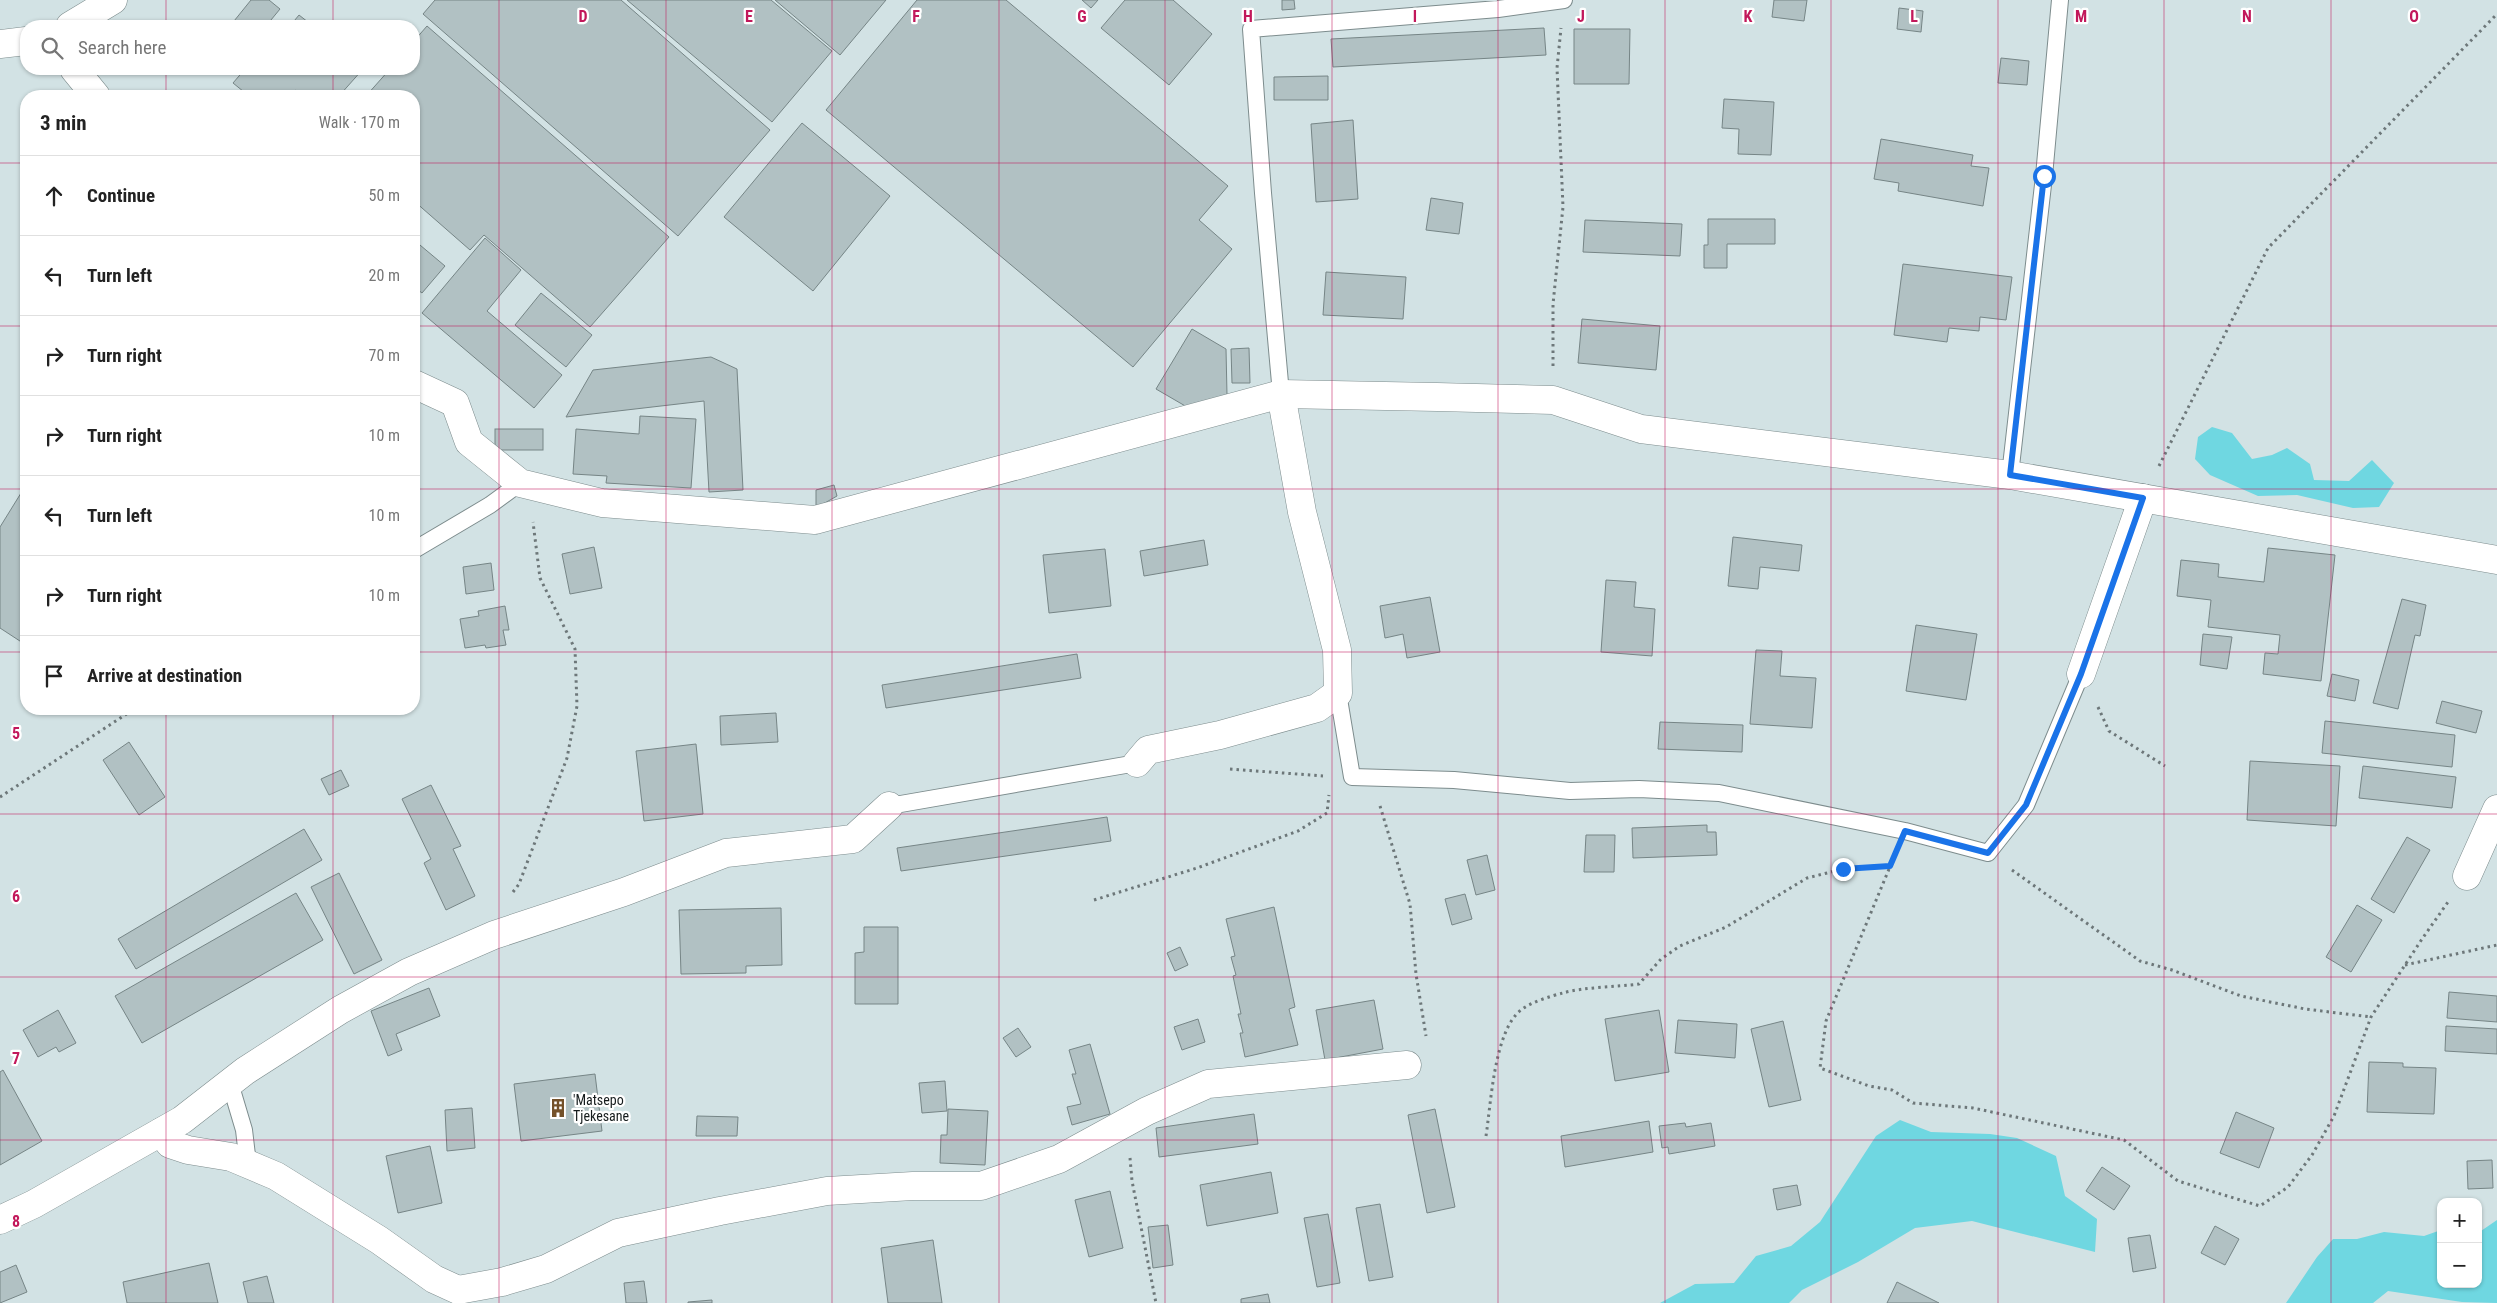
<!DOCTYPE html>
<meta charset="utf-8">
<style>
:root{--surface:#fff;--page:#f2f2f2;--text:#222;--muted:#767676;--line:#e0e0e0}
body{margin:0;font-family:"Roboto Condensed",sans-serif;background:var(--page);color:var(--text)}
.controls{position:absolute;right:15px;bottom:15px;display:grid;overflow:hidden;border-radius:10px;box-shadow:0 1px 4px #0004}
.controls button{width:45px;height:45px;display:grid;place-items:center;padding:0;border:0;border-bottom:1px solid var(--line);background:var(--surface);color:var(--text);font:25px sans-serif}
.stop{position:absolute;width:15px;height:15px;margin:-11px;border:4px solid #1a73e8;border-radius:50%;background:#fff}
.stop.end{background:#1a73e8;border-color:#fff;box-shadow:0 1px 5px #0008}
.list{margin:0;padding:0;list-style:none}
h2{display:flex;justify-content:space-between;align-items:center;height:65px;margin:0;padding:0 20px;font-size:21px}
h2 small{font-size:16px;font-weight:400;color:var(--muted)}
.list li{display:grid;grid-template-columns:32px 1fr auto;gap:15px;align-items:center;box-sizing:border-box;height:80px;padding:0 20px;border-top:1px solid var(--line)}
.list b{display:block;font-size:19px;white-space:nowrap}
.list em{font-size:16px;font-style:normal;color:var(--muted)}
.icon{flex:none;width:28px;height:28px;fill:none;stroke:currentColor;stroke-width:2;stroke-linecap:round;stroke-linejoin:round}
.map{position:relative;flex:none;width:2497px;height:1303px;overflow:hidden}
.search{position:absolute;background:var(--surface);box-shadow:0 1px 4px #0004;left:20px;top:20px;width:400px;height:55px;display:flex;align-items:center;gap:12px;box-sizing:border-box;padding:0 18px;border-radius:20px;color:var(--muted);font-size:19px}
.panel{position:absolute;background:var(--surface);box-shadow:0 1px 4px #0004;left:20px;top:90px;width:400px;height:625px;border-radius:20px}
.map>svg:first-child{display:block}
</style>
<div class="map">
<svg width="2497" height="1303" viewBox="0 0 2497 1303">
<rect width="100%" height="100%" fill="#d2e2e4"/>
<g fill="#6fd7e1">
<path d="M 2212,427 L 2232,433 L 2252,459 L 2272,455 L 2287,448 L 2310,464 L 2314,480 L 2349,481 L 2372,460 L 2394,483 L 2379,507 L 2353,508 L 2297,495 L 2258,496 L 2210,475 L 2195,459 L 2198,437 Z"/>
<path d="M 1900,1120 L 1931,1132 L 1990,1134 L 2017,1138 L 2056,1156 L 2065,1196 L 2097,1219 L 2095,1252 L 1972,1221 L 1915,1228 L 1858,1262 L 1802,1290 L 1789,1303 L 1660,1303 L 1695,1284 L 1734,1283 L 1756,1256 L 1791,1246 L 1820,1222 L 1876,1136 Z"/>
<path d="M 2497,1220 L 2497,1303 L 2462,1302 L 2388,1291 L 2373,1303 L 2286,1303 L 2317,1257 L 2333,1239 L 2357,1239 L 2384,1232 L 2424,1236 L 2441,1230 L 2441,1284 L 2478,1284 L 2478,1233 Z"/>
</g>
<g fill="#b1c1c3" stroke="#768586">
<path d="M 251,0 L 269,0 L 280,9 L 266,26 L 230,26 Z"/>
<path d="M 435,0 L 621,0 L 770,130 L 678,236 L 423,14 Z"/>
<path d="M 627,0 L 771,0 L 832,51 L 772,122 Z"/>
<path d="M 775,0 L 886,0 L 840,55 Z"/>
<path d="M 917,0 L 1006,0 L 1228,186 L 1199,220 L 1232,249 L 1133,367 L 826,110 Z"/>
<path d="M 1082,0 L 1098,0 L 1091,8 Z"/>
<path d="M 1125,0 L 1173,0 L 1212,34 L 1169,85 L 1101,28 Z"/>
<path d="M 1282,0 L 1294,0 L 1295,9 L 1282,10 Z"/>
<path d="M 1774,0 L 1807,0 L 1804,21 L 1772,17 Z"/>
<path d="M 1899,8 L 1923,11 L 1921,32 L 1897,29 Z"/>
<path d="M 299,15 L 313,26 L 290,26 Z"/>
<path d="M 427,26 L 669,237 L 590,327 L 484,235 L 470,250 L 414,201 L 414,96 L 366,96 L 390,69 L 414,69 L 414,41 Z"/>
<path d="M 1544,28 L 1546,55 L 1333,67 L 1331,39 Z"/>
<path d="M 1574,29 L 1630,29 L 1629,84 L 1574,84 Z"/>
<path d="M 2001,58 L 2029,61 L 2027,85 L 1998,83 Z"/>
<path d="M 245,69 L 363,69 L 339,96 L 303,96 L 295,90 L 289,96 L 249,96 L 233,83 Z"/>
<path d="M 1328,76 L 1328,100 L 1274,100 L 1274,77 Z"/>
<path d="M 1724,99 L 1774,102 L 1771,155 L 1738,154 L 1739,129 L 1722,128 Z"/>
<path d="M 1353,120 L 1358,199 L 1316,202 L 1311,124 Z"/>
<path d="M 802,123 L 890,196 L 813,291 L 724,217 Z"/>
<path d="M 1881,139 L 1973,155 L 1971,166 L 1989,168 L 1983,206 L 1898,191 L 1899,183 L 1874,179 Z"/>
<path d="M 1431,198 L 1463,203 L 1459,234 L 1426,230 Z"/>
<path d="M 1708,219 L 1775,219 L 1775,244 L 1727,244 L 1727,268 L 1704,268 L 1704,245 L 1708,245 Z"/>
<path d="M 1585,220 L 1682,224 L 1680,256 L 1583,252 Z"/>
<path d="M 485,238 L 521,270 L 487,311 L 562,375 L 534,408 L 422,313 Z"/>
<path d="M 414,240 L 445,266 L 422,293 L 414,287 Z"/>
<path d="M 1903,264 L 2012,277 L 2006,320 L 1980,317 L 1979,331 L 1949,328 L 1947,342 L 1894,335 Z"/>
<path d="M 1326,272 L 1406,277 L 1403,319 L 1323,315 Z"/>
<path d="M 541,293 L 592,335 L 566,367 L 515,325 Z"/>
<path d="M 1582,319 L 1660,326 L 1656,370 L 1578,363 Z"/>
<path d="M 1192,329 L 1226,349 L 1227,395 L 1187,407 L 1156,389 Z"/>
<path d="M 1249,348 L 1250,383 L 1232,383 L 1231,349 Z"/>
<path d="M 711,357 L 737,369 L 743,490 L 709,492 L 704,401 L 566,417 L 593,370 Z"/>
<path d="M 640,416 L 696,419 L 691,488 L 606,483 L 607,476 L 573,474 L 576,429 L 639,434 Z"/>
<rect x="495" y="429" width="48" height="21"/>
<path d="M 26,485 L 26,645 L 0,628 L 0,527 Z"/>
<path d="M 834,485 L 837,496 L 816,508 L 816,490 Z"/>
<path d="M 1733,537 L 1802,545 L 1799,571 L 1760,567 L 1758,589 L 1728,586 Z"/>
<path d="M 1204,540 L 1208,565 L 1144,576 L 1140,551 Z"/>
<path d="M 594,547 L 602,588 L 570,594 L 562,554 Z"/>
<path d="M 2268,548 L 2335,555 L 2321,681 L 2263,674 L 2265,653 L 2278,654 L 2280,635 L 2208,627 L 2211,600 L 2177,596 L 2181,560 L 2219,564 L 2218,577 L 2264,582 Z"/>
<path d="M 1105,549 L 1111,606 L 1049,613 L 1043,555 Z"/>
<path d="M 491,563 L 494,590 L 466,594 L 463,567 Z"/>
<path d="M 1606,580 L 1636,582 L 1634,607 L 1655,609 L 1652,656 L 1601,652 Z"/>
<path d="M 1430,597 L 1440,652 L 1407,658 L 1403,634 L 1385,638 L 1380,606 Z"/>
<path d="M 2402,599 L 2426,605 L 2420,636 L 2415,635 L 2398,709 L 2373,703 Z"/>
<path d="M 505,606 L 509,630 L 503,630 L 506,645 L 486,648 L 485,645 L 465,648 L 460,619 L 479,616 L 478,611 Z"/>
<path d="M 1916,625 L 1977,634 L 1966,700 L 1906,691 Z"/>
<path d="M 2203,634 L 2232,637 L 2227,669 L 2200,665 Z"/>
<path d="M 1756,650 L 1782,651 L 1780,676 L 1816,678 L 1812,728 L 1750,724 Z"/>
<path d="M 1077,654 L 1081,678 L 886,708 L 882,685 Z"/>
<path d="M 2332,674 L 2359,680 L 2355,701 L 2327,696 Z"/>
<path d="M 2442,701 L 2482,711 L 2476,733 L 2436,723 Z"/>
<path d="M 776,713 L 778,742 L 721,745 L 720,716 Z"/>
<path d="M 2325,721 L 2455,735 L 2452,767 L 2322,753 Z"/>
<path d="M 1660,722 L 1743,725 L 1742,752 L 1658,749 Z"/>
<path d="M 129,742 L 165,797 L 139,815 L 103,760 Z"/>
<path d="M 696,744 L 703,814 L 644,821 L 636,751 Z"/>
<path d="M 2250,761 L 2340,766 L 2336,826 L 2247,820 Z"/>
<path d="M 2363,766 L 2456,777 L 2452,808 L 2359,798 Z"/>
<path d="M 341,770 L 349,786 L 329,795 L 321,779 Z"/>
<path d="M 431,785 L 461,846 L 453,849 L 475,896 L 446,910 L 424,863 L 431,859 L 402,799 Z"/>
<path d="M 1107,817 L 1111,841 L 901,871 L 897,848 Z"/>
<path d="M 1707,825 L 1707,832 L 1716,832 L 1717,855 L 1633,858 L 1632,828 Z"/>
<path d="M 304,829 L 322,860 L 136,969 L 118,939 Z"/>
<path d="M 1586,835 L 1615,835 L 1614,872 L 1584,872 Z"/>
<path d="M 2407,837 L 2430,850 L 2394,913 L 2371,899 Z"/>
<path d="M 1487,855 L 1495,890 L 1476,895 L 1467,860 Z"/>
<path d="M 339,873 L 382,960 L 354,974 L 311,887 Z"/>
<path d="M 296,893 L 323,940 L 142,1043 L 115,996 Z"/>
<path d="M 1465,894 L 1472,919 L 1452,925 L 1445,899 Z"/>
<path d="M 2357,905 L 2382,920 L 2351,972 L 2326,957 Z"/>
<path d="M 1274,907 L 1295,1007 L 1289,1009 L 1298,1045 L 1245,1057 L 1240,1033 L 1243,1033 L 1238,1014 L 1241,1014 L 1233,976 L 1236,975 L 1231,957 L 1235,956 L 1226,919 Z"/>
<path d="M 781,908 L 782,965 L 746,966 L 746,973 L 681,974 L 679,910 Z"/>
<path d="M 864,927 L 898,927 L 898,1004 L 855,1004 L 855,953 L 864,952 Z"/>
<path d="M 1180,947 L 1188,965 L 1175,971 L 1167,953 Z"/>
<path d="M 429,988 L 440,1016 L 396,1034 L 402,1050 L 388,1056 L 371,1011 Z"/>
<path d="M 2449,992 L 2497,996 L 2497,1022 L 2447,1018 Z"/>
<path d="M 1374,1000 L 1383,1049 L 1325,1060 L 1316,1010 Z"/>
<path d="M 58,1010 L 76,1043 L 59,1052 L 56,1047 L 38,1057 L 23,1030 Z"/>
<path d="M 1659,1010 L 1669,1072 L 1615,1081 L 1605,1019 Z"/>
<path d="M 1198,1019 L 1205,1042 L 1182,1050 L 1174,1027 Z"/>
<path d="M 1678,1020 L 1737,1024 L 1735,1058 L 1675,1053 Z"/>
<path d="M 1783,1021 L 1801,1100 L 1769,1107 L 1751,1029 Z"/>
<path d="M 2446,1026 L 2497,1029 L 2497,1054 L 2445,1051 Z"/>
<path d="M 1018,1028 L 1031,1047 L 1016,1057 L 1003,1038 Z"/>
<path d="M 1090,1044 L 1110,1114 L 1072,1125 L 1067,1107 L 1081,1104 L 1072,1074 L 1076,1074 L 1069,1050 Z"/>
<path d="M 2369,1062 L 2403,1063 L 2403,1067 L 2436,1068 L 2434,1114 L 2367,1112 Z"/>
<path d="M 3,1070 L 42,1141 L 0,1165 L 0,1072 Z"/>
<path d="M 595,1074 L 602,1131 L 521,1141 L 514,1084 Z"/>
<path d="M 945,1081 L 947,1111 L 922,1113 L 919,1083 Z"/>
<path d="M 472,1108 L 475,1148 L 447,1151 L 445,1110 Z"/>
<path d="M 948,1109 L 988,1111 L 985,1165 L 940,1163 L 941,1135 L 947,1135 Z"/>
<path d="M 1435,1109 L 1455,1207 L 1427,1213 L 1408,1115 Z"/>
<path d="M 2236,1112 L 2274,1128 L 2259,1168 L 2220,1153 Z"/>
<path d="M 1254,1114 L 1258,1144 L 1159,1157 L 1156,1128 Z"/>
<path d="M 697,1116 L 738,1117 L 737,1136 L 696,1136 Z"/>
<path d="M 1649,1121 L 1653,1152 L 1565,1167 L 1561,1136 Z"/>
<path d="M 1685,1123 L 1686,1127 L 1711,1123 L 1715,1146 L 1669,1154 L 1668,1147 L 1662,1148 L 1659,1126 Z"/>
<path d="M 430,1146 L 442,1203 L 398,1213 L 386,1156 Z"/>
<path d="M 2492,1160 L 2493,1188 L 2468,1189 L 2467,1161 Z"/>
<path d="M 2102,1167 L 2130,1186 L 2114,1210 L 2086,1191 Z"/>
<path d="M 1271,1172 L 1278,1213 L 1207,1226 L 1200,1185 Z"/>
<path d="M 1797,1185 L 1801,1205 L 1777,1210 L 1773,1189 Z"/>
<path d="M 1110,1191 L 1123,1248 L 1089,1257 L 1075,1200 Z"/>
<path d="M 1380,1204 L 1393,1277 L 1369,1281 L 1356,1208 Z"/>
<path d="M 1328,1214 L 1340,1283 L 1317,1287 L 1304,1218 Z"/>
<path d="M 1168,1225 L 1173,1265 L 1153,1268 L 1148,1227 Z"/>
<path d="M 2215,1226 L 2239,1239 L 2225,1265 L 2201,1253 Z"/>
<path d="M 2150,1235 L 2156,1268 L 2133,1272 L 2128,1238 Z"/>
<path d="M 933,1240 L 942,1303 L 888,1303 L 881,1248 Z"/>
<path d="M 209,1263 L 218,1303 L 127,1303 L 123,1282 Z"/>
<path d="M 16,1265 L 27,1292 L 0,1303 L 0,1272 Z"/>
<path d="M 267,1276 L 274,1303 L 248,1303 L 243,1282 Z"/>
<path d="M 644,1281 L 647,1303 L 626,1303 L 624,1283 Z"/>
<path d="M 1897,1282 L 1939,1303 L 1887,1303 Z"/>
<path d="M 1268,1294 L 1270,1303 L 1241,1303 L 1241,1299 Z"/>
<path d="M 712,1300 L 712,1303 L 688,1303 L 688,1302 Z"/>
</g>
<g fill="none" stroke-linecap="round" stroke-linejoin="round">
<g stroke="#7d8c8d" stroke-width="18">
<g id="service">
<path d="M 1281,394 L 1263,193 L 1251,29 L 1498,9 L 1564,0"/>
<path d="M 2010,475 L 2044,176 L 2060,0"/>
<path d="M 414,550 L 490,505 L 520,483"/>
<path d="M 1338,693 L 1352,777 L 1454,780 L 1570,791 L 1639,789 L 1719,793 L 1905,831 L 1988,853 L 2026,805 L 2081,674"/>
<path d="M 889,806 L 1137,763"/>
<path d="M 230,1083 L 244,1130 L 248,1164"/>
</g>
</g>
<g stroke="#7d8c8d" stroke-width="29">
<g id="minor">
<path d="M 70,26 L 113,0"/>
<path d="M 0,44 L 26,41"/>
<path d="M 74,69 L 96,96"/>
<path d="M 414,384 L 455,403 L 469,442 L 520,483 L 602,503 L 815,520 L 1281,394 L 1437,397 L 1553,400 L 1641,429 L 2010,475 L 2497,560"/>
<path d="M 2081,674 L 2143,498"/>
<path d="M 1137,763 L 1148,750 L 1220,735 L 1317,708 L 1338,693 L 1337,650 L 1302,512 L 1281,394"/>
<path d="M 2467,876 L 2497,809"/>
<path d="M 161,1132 L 170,1144 L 188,1150 L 231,1157 L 276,1176 L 379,1240 L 434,1279 L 458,1290 L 502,1282 L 546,1269 L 618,1233 L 720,1211 L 827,1191 L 913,1186 L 981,1186 L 1059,1159 L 1147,1111 L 1208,1084 L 1407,1065"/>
<path d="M 0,1220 L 34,1204 L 182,1120 L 245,1071 L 340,1010 L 409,972 L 494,935 L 624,892 L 726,853 L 853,839 L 889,806"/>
</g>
</g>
<g stroke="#6d7779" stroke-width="3" stroke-dasharray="2.5 4" stroke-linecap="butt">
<path d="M 1553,366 L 1553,304 L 1563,207 L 1557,68 L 1561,28"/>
<path d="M 2159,466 L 2268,248 L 2497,14"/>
<path d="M 2098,707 L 2109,731 L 2165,766"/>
<path d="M 1230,769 L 1323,776"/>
<path d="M 0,797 L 134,709"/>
<path d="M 1380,806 L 1410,904 L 1416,974 L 1426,1036"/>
<path d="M 1894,857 L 1826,1021 L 1820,1068 L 1869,1086 L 1892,1090 L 1913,1103 L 1973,1108 L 2124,1140 L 2178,1181 L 2260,1206 L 2288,1187 L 2312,1155 L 2334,1116 L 2371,1017 L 2422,939 L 2448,902"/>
<path d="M 2012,870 L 2140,961 L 2172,970 L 2241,996 L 2305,1009 L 2371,1017"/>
<path d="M 513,892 L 519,884 L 567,758 L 577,706 L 575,649 L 540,578 L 533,522"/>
<path d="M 1094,900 L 1197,868 L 1298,831 L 1327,813 L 1329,795"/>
<path d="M 2405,965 L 2497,945"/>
<path d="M 1486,1136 C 1491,1104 1494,1031 1521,1010 C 1531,1002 1551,996 1563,993 C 1583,987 1617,987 1639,984 L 1661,959 L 1680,946 L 1726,927 L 1807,878 L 1843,869 L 1890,866"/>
<path d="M 1130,1158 L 1132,1181 L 1156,1303"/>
</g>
<use href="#service" stroke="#fff" stroke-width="16"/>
<use href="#minor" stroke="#fff" stroke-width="28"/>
</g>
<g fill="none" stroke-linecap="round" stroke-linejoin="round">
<path stroke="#1a73e8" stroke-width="6" d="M 1843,869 L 1890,866 L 1905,831 L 1988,853 L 2026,805 L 2081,674 L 2143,498 L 2010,475 L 2044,176"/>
</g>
<path fill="none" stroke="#c2185b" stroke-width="1" stroke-opacity="0.55" d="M 166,0 L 166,26M 333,0 L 333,26M 499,0 L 499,1303M 666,0 L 666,1303M 832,0 L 832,1303M 999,0 L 999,1303M 1165,0 L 1165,1303M 1332,0 L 1332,1303M 1498,0 L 1498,1303M 1665,0 L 1665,1303M 1831,0 L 1831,1303M 1998,0 L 1998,1303M 2164,0 L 2164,1303M 2331,0 L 2331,1303M 166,69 L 166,96M 333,69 L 333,96M 0,163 L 26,163M 414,163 L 2497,163M 0,326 L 26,326M 414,326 L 2497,326M 0,489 L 26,489M 414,489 L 2497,489M 0,652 L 26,652M 414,652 L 2497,652M 166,709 L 166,1303M 333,709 L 333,1303M 0,814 L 2497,814M 0,977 L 2497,977M 0,1140 L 2497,1140"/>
<defs>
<g id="building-bare" transform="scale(1.5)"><path d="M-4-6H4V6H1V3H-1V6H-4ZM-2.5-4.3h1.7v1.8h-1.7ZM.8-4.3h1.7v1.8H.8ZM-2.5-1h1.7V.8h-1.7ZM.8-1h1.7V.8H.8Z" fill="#74512a" stroke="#fff" stroke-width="2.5" paint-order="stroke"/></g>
</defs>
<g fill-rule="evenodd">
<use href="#building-bare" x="558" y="1108"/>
</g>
<g text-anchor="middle" stroke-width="4.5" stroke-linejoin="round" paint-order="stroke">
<g font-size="14" fill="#161c1d" stroke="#fff" text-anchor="start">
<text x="573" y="1105">'Matsepo<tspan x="573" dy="16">Tjekesane</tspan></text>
</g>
</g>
<g font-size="16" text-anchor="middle" font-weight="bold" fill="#c2185b" stroke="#fff" stroke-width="4.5" stroke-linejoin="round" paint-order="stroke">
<text x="583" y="22">D</text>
<text x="749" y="22">E</text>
<text x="916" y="22">F</text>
<text x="1082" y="22">G</text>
<text x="1248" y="22">H</text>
<text x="1415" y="22">I</text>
<text x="1581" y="22">J</text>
<text x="1748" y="22">K</text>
<text x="1914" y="22">L</text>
<text x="2081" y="22">M</text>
<text x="2247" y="22">N</text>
<text x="2414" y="22">O</text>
<text x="16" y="739">5</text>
<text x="16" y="902">6</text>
<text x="16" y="1064">7</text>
<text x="16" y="1227">8</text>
</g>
</svg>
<div class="controls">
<button>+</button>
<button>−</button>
</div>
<div class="stop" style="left:2044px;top:176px"></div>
<div class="stop end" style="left:1843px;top:869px"></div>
<div class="search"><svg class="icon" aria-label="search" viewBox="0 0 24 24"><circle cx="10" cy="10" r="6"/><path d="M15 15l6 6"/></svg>Search here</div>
<section class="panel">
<h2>3 min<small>Walk · 170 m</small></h2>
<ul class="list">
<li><svg class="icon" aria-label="ahead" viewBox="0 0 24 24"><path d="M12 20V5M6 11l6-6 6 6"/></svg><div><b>Continue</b></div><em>50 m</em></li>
<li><svg class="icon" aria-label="left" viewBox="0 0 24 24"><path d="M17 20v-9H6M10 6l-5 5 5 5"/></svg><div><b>Turn left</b></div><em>20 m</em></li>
<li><svg class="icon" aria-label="right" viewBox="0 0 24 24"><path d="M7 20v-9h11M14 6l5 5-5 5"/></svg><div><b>Turn right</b></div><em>70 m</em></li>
<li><svg class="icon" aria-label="right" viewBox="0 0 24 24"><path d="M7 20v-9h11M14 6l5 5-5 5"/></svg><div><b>Turn right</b></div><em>10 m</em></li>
<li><svg class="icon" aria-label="left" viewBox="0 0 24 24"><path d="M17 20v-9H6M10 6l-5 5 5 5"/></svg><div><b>Turn left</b></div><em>10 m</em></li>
<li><svg class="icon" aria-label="right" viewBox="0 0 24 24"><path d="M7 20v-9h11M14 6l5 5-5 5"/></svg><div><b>Turn right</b></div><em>10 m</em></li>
<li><svg class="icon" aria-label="arrive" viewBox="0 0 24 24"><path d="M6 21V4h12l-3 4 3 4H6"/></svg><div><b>Arrive at destination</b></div></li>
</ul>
</section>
</div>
